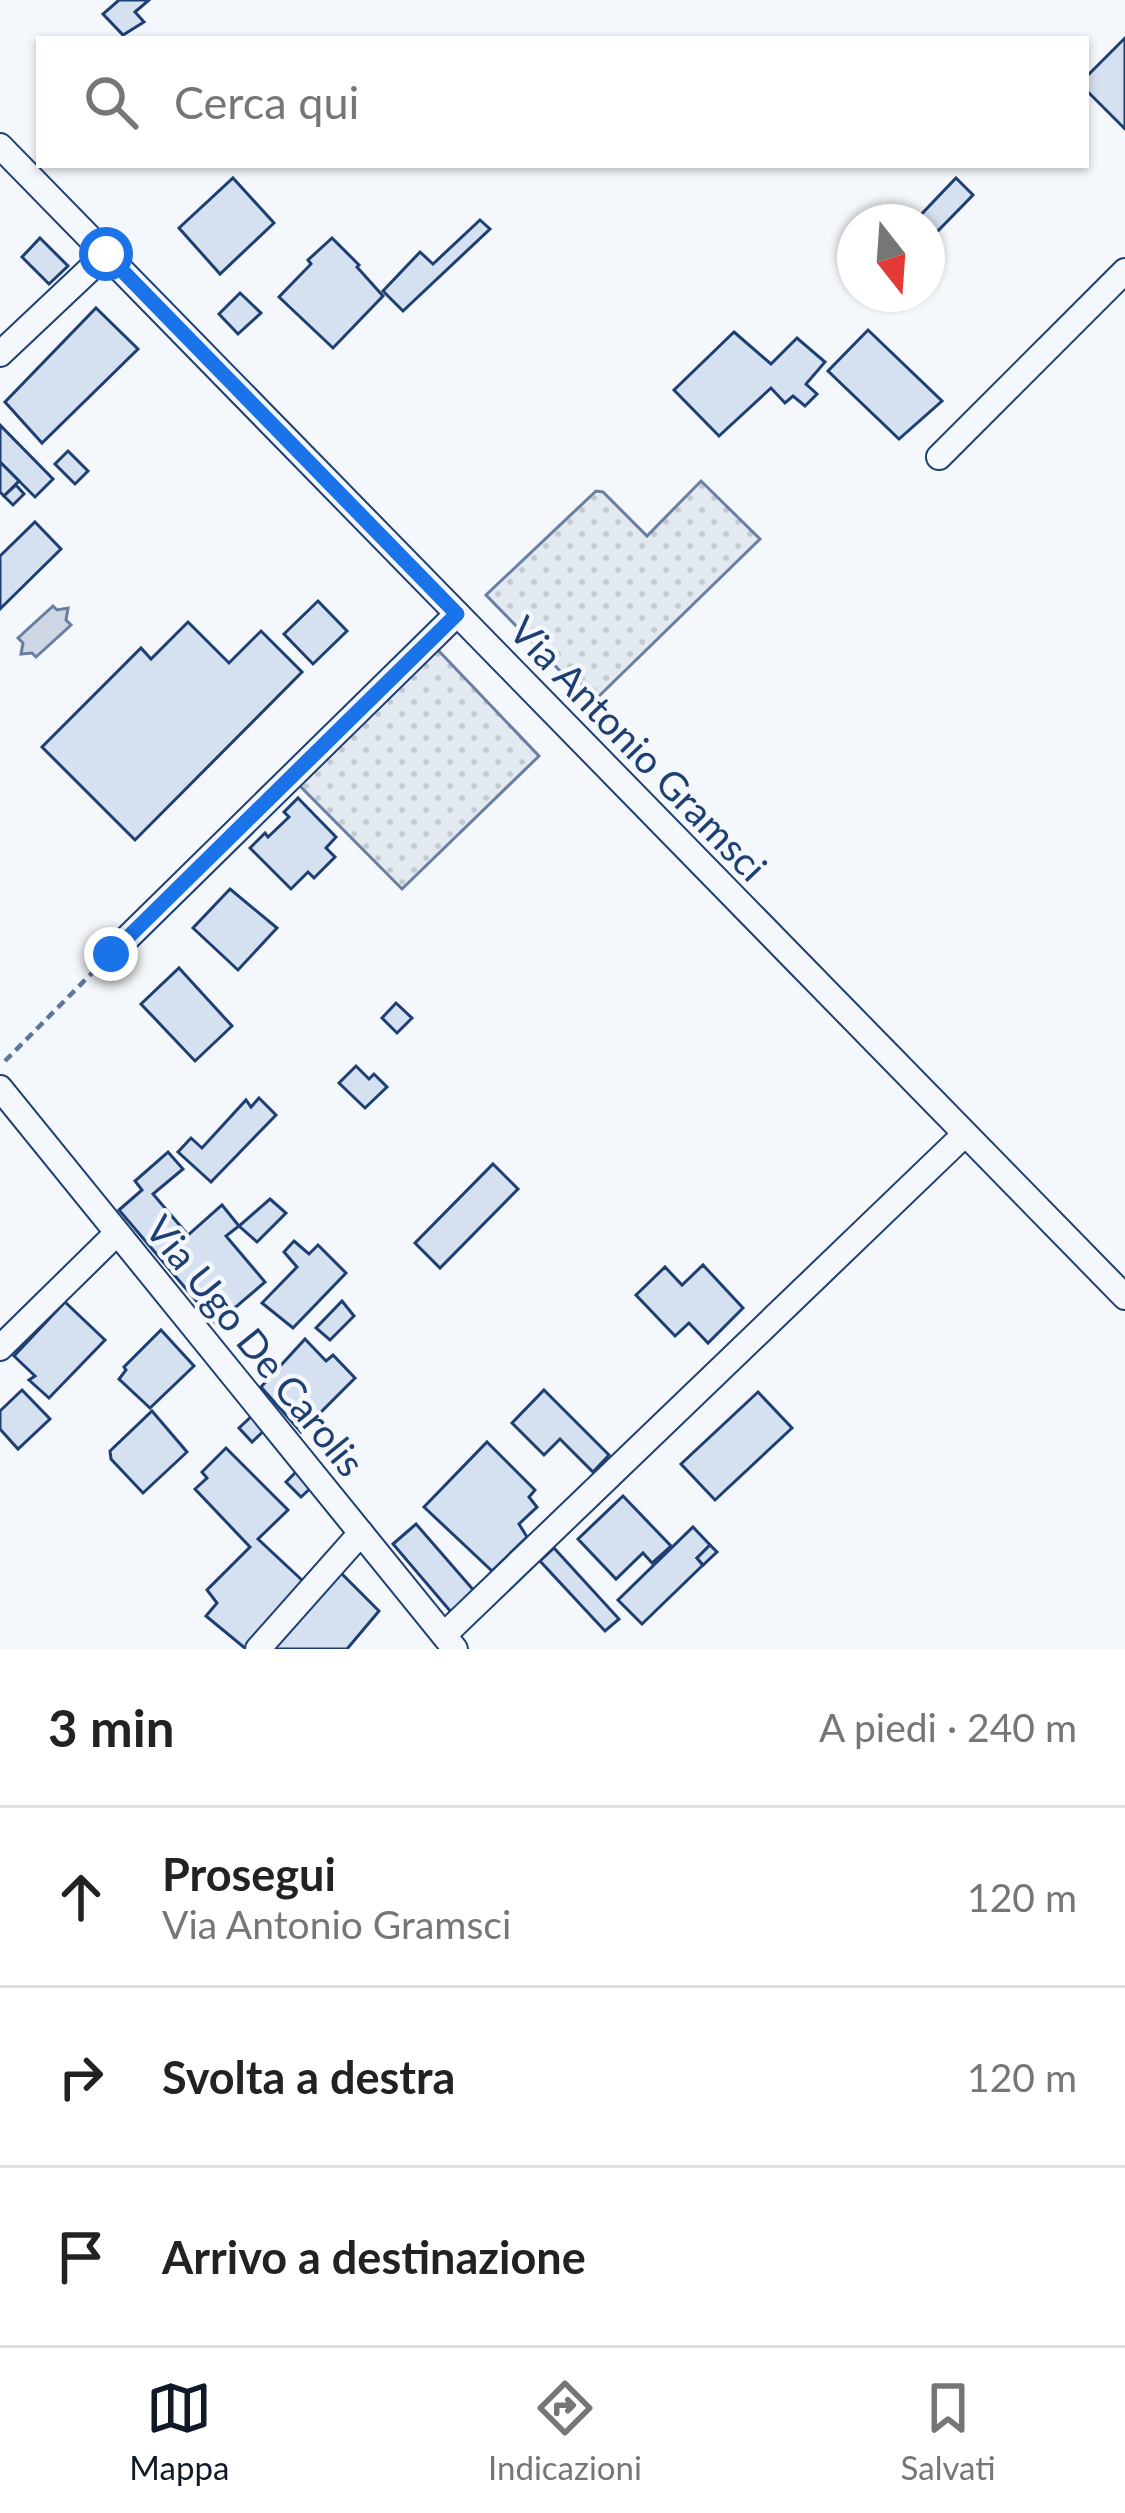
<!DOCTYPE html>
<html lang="it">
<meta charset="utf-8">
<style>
:root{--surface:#fff;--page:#f2f2f2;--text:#222;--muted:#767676;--line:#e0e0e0;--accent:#111827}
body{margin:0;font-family:Lato,sans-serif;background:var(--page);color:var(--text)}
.compass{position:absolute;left:837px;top:204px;width:108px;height:108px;border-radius:50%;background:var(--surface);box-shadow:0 3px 9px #0004;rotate:163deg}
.stop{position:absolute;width:36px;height:36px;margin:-27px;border:9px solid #1a73e8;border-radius:50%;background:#fff}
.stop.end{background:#1a73e8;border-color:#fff;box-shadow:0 3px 12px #0008}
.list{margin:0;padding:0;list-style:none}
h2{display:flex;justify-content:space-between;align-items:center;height:156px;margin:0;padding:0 48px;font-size:51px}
h2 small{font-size:39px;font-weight:400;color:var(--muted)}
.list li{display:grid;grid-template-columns:78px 1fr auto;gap:36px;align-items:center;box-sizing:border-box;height:180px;padding:0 48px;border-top:3px solid var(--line)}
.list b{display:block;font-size:45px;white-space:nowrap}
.list p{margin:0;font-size:39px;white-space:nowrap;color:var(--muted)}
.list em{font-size:39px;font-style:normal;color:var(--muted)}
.icon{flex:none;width:66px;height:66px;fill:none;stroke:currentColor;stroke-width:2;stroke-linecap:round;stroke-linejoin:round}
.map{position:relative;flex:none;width:1125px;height:1649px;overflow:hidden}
.search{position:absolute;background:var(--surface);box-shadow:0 3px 9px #0004;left:36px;right:36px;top:36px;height:132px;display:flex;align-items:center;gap:30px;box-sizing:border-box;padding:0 42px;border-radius:0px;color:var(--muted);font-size:45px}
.sheet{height:696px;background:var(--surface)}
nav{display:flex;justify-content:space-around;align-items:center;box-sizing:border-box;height:168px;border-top:3px solid var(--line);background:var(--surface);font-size:33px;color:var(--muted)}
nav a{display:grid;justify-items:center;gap:6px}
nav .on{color:var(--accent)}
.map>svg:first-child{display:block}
</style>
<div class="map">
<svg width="1125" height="1649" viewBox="0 0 1125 1649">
<defs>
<pattern id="grass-dots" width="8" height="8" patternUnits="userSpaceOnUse" patternTransform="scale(3)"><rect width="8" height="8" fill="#e3e9f0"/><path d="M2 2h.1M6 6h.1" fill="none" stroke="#c2c9d1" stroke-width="1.8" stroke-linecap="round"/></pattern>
</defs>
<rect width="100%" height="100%" fill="#f4f7fb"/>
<g fill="url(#grass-dots)" stroke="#687fa3" stroke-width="3">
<path d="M 701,481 L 760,539 L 596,699 L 572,675 L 567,678 L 486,595 L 596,491 L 603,492 L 647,536 Z"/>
<path d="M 437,649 L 539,756 L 402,889 L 298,784 Z"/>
</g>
<path fill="#cfd7e4" stroke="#687fa3" stroke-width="3" d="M 53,606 L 57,610 L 68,608 L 66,620 L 71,625 L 36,657 L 32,653 L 21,654 L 23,643 L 18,638 Z"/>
<g fill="#d5e0f0" stroke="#1d3f73" stroke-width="3">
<path d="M 119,0 L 149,0 L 135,12 L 144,22 L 123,35 L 103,14 Z"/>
<path d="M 1125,38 L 1125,129 L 1086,90 L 1086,77 Z"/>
<path d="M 233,178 L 274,223 L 220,274 L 179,228 Z"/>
<path d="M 956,178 L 973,195 L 927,242 L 927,222 L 914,222 Z"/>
<path d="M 480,220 L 490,229 L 403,311 L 383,291 L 420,252 L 433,264 Z"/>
<path d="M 40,238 L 68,266 L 49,284 L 22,257 Z"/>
<path d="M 332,238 L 359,265 L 357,267 L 383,296 L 333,348 L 279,297 L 311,264 L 308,260 Z"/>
<path d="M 240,293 L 261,313 L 238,334 L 219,314 Z"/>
<path d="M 96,308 L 138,349 L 42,443 L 5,402 Z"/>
<path d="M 868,330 L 942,401 L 899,439 L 828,371 Z"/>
<path d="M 734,332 L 771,364 L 797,338 L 825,362 L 806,384 L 817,394 L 805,406 L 793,396 L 785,403 L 771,388 L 719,436 L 674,390 Z"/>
<path d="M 0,425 L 53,479 L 35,497 L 0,462 Z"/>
<path d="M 68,451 L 88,471 L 75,484 L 55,464 Z"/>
<path d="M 0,462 L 19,481 L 4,496 L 0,492 Z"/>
<path d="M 16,485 L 24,494 L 13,505 L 4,496 Z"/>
<path d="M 35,522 L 61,549 L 0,609 L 0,556 Z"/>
<path d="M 318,601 L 347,631 L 313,664 L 284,634 Z"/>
<path d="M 188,622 L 229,663 L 261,631 L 302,672 L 135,840 L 42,747 L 141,648 L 151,659 Z"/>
<path d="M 298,798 L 336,837 L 326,848 L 335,857 L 314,878 L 308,872 L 291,889 L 250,848 L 265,833 L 268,837 L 289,817 L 284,812 Z"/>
<path d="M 230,889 L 277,928 L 238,970 L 193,928 Z"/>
<path d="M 179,968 L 232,1026 L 195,1061 L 141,1004 Z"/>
<path d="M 396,1003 L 412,1018 L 397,1033 L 382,1018 Z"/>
<path d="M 356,1066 L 369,1079 L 374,1074 L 387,1087 L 365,1108 L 339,1083 Z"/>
<path d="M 259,1098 L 276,1115 L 211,1182 L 178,1152 L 191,1138 L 202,1148 L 246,1100 L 251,1107 Z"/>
<path d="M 168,1152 L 183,1169 L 153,1194 L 188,1235 L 222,1205 L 239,1226 L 226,1236 L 265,1282 L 216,1324 L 119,1210 L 142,1190 L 135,1181 Z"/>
<path d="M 493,1164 L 518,1189 L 440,1268 L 415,1243 Z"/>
<path d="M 270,1199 L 286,1213 L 257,1242 L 239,1226 Z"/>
<path d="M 294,1241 L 309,1254 L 318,1245 L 346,1273 L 293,1328 L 262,1303 L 297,1267 L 284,1252 Z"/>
<path d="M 703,1265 L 743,1308 L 708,1343 L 689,1323 L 675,1336 L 636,1295 L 665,1267 L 682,1285 Z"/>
<path d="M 342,1301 L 354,1316 L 330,1340 L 316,1328 Z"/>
<path d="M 65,1302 L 105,1340 L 49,1398 L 29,1380 L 35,1376 L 14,1356 Z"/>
<path d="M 161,1330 L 194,1366 L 150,1408 L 119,1379 L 126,1370 L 124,1367 Z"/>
<path d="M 305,1339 L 326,1361 L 333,1355 L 355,1378 L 301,1432 L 261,1387 Z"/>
<path d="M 22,1390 L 50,1419 L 18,1449 L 0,1429 L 0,1411 Z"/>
<path d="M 544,1390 L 609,1455 L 593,1472 L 560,1439 L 544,1455 L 512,1423 Z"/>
<path d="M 758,1392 L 792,1428 L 715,1500 L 681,1464 Z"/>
<path d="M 152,1411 L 187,1452 L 143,1493 L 111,1459 L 110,1451 Z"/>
<path d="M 255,1413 L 268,1427 L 252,1442 L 239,1428 Z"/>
<path d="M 487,1442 L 535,1490 L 529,1497 L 537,1507 L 519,1524 L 527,1537 L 492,1571 L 424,1507 Z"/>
<path d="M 226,1448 L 288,1510 L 258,1539 L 304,1582 L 246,1649 L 206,1616 L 217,1603 L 207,1590 L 250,1547 L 195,1489 L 207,1478 L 202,1472 Z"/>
<path d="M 300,1468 L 315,1484 L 301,1497 L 286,1482 Z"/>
<path d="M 623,1496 L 671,1546 L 652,1563 L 643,1553 L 616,1579 L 578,1539 Z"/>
<path d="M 416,1524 L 476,1593 L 451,1612 L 393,1544 Z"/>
<path d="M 693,1527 L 710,1545 L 697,1558 L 703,1565 L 642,1624 L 618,1600 Z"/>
<path d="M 710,1545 L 717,1552 L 703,1565 L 697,1558 Z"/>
<path d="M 554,1548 L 619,1619 L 605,1631 L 540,1561 Z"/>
<path d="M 338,1570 L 379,1611 L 347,1649 L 270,1649 Z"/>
</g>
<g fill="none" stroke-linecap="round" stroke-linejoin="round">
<g stroke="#1d3f73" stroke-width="28">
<g id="street">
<path d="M 0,146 L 1125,1297"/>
<path d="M 0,354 L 106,254"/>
<path d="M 939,457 L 1125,271"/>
<path d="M 111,954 L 457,614"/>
<path d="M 0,1088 L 455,1649"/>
<path d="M 0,1348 L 117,1233"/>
<path d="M 444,1635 L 963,1136"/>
<path d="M 258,1649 L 361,1533"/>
</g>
</g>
<path stroke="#5e769c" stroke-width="4.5" stroke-dasharray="9 6" stroke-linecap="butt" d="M 5,1061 L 94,971"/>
<use href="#street" stroke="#f4f7fb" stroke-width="24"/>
</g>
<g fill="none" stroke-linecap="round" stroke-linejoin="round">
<path stroke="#1a73e8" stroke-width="15" d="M 106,254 L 457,614 L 111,954"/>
</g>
<g text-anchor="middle" stroke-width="9" stroke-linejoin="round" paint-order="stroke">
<g font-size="39" fill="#1d3f73" stroke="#f4f7fb">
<text transform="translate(638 749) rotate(46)" y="14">Via Antonio Gramsci</text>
<text transform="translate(255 1346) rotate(51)" y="14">Via Ugo De Carolis</text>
</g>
</g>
</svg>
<svg class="compass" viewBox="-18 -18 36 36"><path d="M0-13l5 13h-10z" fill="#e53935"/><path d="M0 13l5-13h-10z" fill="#767676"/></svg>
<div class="stop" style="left:106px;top:254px"></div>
<div class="stop end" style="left:111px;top:954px"></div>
<div class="search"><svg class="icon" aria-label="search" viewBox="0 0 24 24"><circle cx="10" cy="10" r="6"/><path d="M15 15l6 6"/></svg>Cerca qui</div>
</div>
<section class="sheet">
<h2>3 min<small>A piedi · 240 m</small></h2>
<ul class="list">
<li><svg class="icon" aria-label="ahead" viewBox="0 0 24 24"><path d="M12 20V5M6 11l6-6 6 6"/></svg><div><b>Prosegui</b><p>Via Antonio Gramsci</p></div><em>120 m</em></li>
<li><svg class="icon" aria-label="right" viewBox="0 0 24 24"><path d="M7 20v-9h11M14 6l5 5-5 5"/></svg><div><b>Svolta a destra</b></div><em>120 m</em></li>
<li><svg class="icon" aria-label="arrive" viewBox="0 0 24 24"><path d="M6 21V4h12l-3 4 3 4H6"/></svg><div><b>Arrivo a destinazione</b></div></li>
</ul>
</section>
<nav>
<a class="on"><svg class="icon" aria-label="map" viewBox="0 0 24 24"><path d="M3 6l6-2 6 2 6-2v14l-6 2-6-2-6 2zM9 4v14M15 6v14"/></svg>Mappa</a>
<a><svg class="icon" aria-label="directions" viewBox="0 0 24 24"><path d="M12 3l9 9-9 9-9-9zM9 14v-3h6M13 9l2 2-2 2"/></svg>Indicazioni</a>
<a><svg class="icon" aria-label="saved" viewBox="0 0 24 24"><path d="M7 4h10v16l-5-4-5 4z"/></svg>Salvati</a>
</nav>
